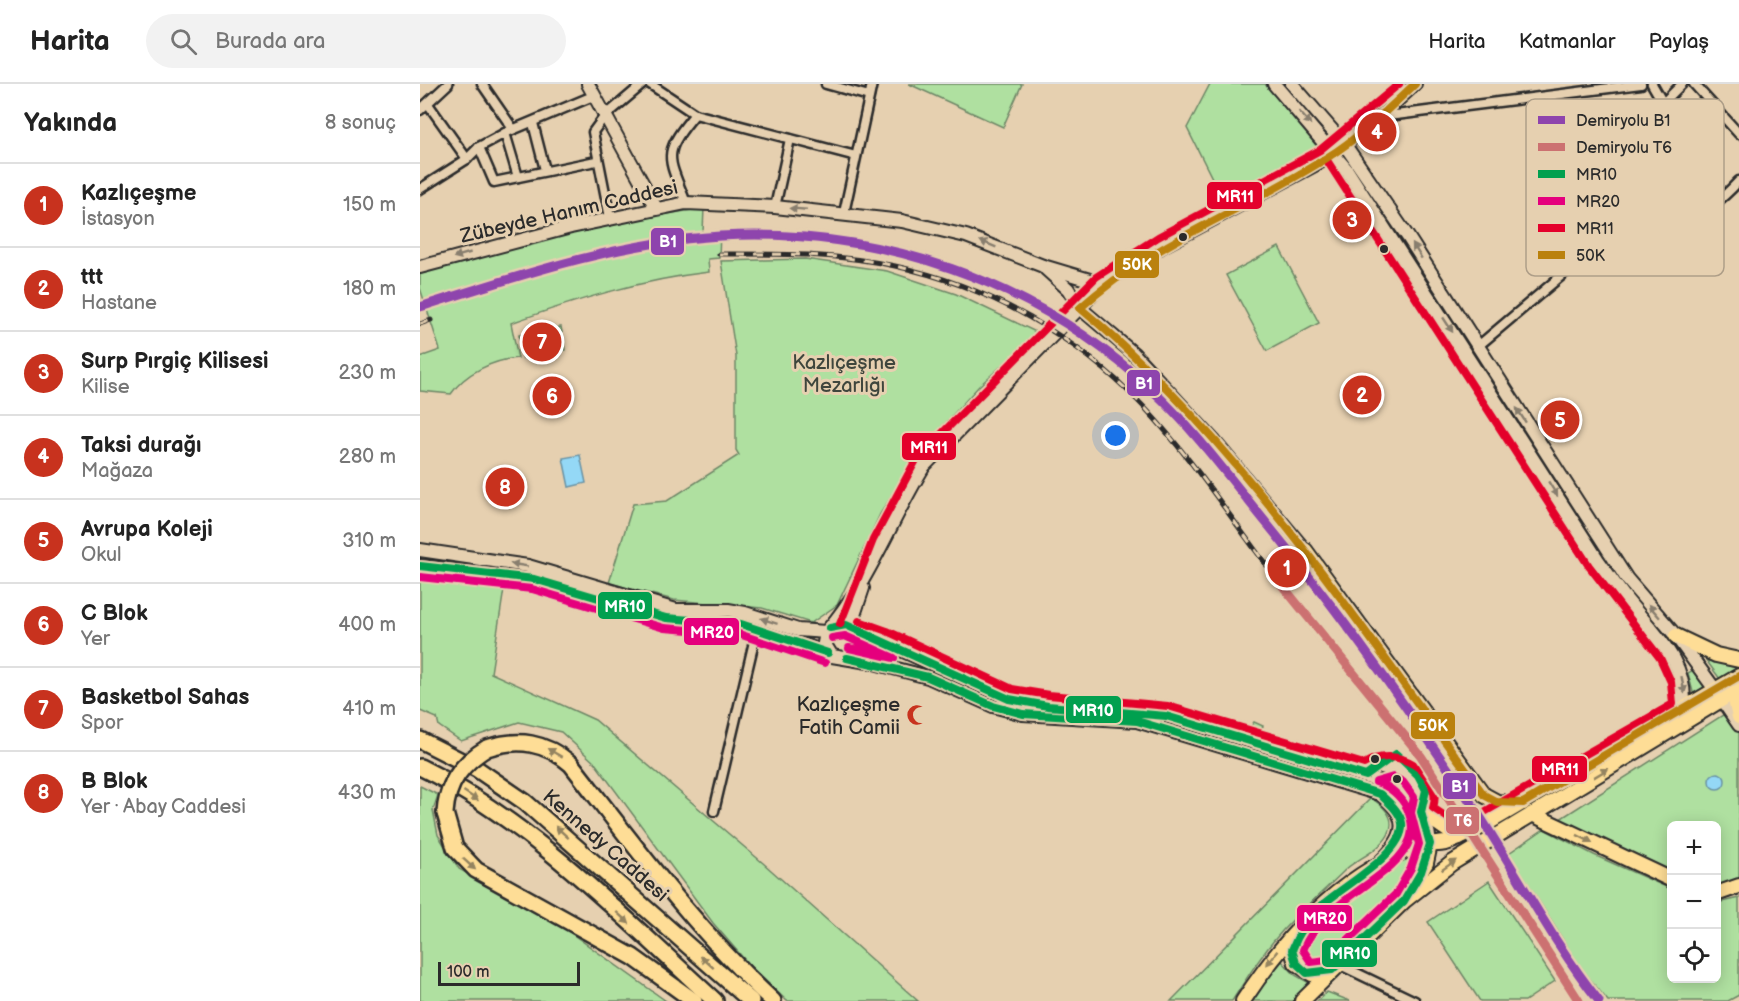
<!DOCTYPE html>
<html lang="tr">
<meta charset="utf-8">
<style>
:root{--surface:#fff;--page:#f2f2f2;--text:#222;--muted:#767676;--line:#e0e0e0;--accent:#c8321e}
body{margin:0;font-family:"Balsamiq Sans",sans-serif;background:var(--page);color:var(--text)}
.controls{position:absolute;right:18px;bottom:18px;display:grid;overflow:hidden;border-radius:9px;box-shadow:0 3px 15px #0003}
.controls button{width:54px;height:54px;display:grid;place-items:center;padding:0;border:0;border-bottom:2px solid var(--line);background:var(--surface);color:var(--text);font:30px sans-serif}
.scale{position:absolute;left:18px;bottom:15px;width:142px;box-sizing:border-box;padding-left:6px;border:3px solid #2b2b2b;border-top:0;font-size:16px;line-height:21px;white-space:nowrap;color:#2b2b2b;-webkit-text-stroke:4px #e6d0b0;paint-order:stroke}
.you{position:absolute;left:696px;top:352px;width:21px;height:21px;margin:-15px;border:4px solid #fff;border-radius:50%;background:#1a73e8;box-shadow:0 0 0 9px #1a73e833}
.badge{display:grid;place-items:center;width:39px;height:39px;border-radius:50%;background:var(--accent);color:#fff;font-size:20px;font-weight:700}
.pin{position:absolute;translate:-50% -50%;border:3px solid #fff;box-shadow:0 2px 6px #0006}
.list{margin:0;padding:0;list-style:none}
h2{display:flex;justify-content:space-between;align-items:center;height:78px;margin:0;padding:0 24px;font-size:26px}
h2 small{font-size:20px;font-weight:400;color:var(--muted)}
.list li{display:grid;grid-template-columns:39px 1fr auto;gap:18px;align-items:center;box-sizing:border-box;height:84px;padding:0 24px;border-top:2px solid var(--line)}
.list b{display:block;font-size:22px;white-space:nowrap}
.list p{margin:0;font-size:20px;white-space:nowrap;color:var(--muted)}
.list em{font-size:20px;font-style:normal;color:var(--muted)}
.icon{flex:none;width:33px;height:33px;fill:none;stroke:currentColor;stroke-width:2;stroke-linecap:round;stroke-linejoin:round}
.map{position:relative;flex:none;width:1319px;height:917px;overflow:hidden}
header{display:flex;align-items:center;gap:36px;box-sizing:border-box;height:84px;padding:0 30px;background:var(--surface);border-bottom:2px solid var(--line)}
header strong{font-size:28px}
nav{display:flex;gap:33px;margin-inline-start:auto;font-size:21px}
.search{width:420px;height:54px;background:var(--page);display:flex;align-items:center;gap:15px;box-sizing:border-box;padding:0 21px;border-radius:33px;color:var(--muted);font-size:22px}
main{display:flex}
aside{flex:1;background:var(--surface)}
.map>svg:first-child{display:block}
</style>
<header>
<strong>Harita</strong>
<div class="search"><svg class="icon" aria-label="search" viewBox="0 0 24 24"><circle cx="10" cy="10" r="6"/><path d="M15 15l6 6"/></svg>Burada ara</div>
<nav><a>Harita</a><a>Katmanlar</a><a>Paylaş</a></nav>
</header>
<main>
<aside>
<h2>Yakında<small>8 sonuç</small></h2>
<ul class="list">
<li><span class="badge">1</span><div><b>Kazlıçeşme</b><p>İstasyon</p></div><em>150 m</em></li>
<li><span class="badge">2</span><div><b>ttt</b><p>Hastane</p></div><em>180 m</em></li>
<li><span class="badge">3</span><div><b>Surp Pırgiç Kilisesi</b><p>Kilise</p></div><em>230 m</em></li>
<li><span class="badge">4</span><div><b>Taksi durağı</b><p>Mağaza</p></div><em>280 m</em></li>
<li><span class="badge">5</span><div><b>Avrupa Koleji</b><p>Okul</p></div><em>310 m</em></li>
<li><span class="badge">6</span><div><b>C Blok</b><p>Yer</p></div><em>400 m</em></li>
<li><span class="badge">7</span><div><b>Basketbol Sahas</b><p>Spor</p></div><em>410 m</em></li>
<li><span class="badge">8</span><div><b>B Blok</b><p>Yer · Abay Caddesi</p></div><em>430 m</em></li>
</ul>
</aside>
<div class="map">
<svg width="1319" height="917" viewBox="0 0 1319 917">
<rect width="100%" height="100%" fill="#e6d0b0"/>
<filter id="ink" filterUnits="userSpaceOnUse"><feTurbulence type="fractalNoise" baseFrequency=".0167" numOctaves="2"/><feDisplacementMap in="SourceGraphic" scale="12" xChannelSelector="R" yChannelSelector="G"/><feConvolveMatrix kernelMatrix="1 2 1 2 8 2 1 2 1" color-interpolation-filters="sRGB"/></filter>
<g filter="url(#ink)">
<g fill="#afe0a0" stroke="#6d8666" stroke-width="1.5">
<path d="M 489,0 L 602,0 L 583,43 Z"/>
<path d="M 790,0 L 845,0 L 900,66 L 897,74 L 803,116 L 767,44 Z"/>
<path d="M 284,124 L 283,148 L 300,148 L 299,174 L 288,175 L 289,188 C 220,196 156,216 91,239 L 98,274 C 73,276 45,289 31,310 L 0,307 L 0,273 L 20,266 L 0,204 L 0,187 L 155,145 Z"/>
<path d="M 859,163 L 899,239 L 847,267 L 806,191 Z"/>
<path d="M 385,175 L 467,187 L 536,210 L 618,249 L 559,302 L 497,370 L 460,430 L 417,521 L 391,539 L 342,524 L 254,516 L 189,499 L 213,420 L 247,417 L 319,371 L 316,366 L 316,272 L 301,177 Z"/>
<path d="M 141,243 L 145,266 L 103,274 L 99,251 Z"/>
<path d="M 0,495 L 84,505 L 71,589 L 175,636 L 343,779 L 498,917 L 367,917 L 331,883 L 293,839 L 175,679 L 141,648 L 99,638 L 41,657 L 19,642 L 17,634 L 0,627 Z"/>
<path d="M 1286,576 L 1317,584 L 1300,595 Z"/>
<path d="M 1273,586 L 1286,604 L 1274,612 L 1268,589 Z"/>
<path d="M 1306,629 L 1319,648 L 1319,796 L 1297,805 L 1296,742 L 1252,742 L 1251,789 L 1140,735 Z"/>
<path d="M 834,638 L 843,642 L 836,653 L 826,649 Z"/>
<path d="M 0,702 L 18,711 L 13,726 L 18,751 L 39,785 L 145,845 L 246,917 L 0,917 Z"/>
<path d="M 951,714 C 964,722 977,735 968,751 C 960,766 939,774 926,785 C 905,806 883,825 863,846 C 843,868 828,892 812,917 L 751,917 Z"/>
<path d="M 999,734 L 1005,752 L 992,756 L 986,754 L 989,738 Z"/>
<path d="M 1124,745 L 1174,771 L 1251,805 L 1252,894 L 1296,894 L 1297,819 L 1319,814 L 1319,911 L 1308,917 L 1188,917 L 1160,883 L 1089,769 Z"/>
<path d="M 998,767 L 1005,769 L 997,784 L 909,878 L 896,883 L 883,877 L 880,868 L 884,855 L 944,795 Z"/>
<path d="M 1069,797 L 1135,897 L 1105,917 L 1060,917 L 1008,838 Z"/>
<path d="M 860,875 L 875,891 L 891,900 L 873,917 L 831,917 Z"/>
<path d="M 907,908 L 930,917 L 897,917 Z"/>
</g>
<g fill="#94d8f6" stroke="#6a93a5" stroke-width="1.5">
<path d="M 160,371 L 166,399 L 149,403 L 143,374 Z"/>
<circle cx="1297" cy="697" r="8"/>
</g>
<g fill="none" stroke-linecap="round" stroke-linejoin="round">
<g stroke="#2b2b2b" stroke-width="13">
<g id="street">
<path d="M 62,0 L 93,45"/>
<path d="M 230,0 L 275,30 L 436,72"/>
<path d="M 406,0 L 449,12"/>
<path d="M 1274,0 L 1319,50"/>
<path d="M 1243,19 L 1262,0"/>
<path d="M 8,20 L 47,75"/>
<path d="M 0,26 L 28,0"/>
<path d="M 960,33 L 1221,0"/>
<path d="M 113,39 L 125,86"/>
<path d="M 85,49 L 98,93"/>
<path d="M 59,63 L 74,98 L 176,77"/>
<path d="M 0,105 L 47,75 L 59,63 L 85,49 L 173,12"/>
<path d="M 1118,108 L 1137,95 L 1152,100 L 1169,97 L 1243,19 L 1232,0"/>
<path d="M 266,119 C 248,72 241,71 275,30"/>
<path d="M 355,123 L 370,55"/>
<path d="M 424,129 L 452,0"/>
<path d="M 190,134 L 173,48 L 184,33 L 223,0"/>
<path d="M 1057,263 L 1186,154 C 1212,141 1240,143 1267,135 C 1287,129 1305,112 1319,97"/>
<path d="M 294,727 L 337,545"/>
<path d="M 918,880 L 995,917"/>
</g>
</g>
<g stroke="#2b2b2b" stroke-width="16">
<g id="secondary">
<path d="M 168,0 L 236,124"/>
<path d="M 854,0 L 927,86 L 1178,476 C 1189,491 1199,507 1211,521 C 1237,552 1270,582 1263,626"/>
<path d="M 872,0 L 925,61 L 988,153 L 1207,495 L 1256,552 L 1296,607"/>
<path d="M 0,183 L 151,143 L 266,119 L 355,123 L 482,137 L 546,152 L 623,182 L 683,200"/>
<path d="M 626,185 L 648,205 L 660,224 L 713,269 L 795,358 L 885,466"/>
<path d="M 0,466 L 108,482 L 256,526 L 308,526 L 325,529 L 378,546 L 406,548"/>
<path d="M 0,482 L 114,495 L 246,534 L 321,540 L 408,569"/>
<path d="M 430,543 L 443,504"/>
<path d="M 410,544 L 426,541 L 589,615 L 628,622 L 715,626 L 746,632 L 966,699 C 992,710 1008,731 1010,760"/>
<path d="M 427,574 L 438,562 L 435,547"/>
<path d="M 1302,616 L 1319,641"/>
<path d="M 961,777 C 986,752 991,733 960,710 L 717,637 L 603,630 L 573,622 L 508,593 L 454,579 L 412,572 L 404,559 L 406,548 C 449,499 470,437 504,382 L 683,200 L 743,162 L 906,75 L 959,33 L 995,0"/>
</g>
</g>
<g stroke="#2b2b2b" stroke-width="18">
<g id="primary">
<path d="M 885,466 L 1064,711 L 1077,718 L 1103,719"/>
<path d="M 1256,552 L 1296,571 L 1319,576"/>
<path d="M 1319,615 L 1316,620 L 1319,633"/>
<path d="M 1001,728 L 1039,754"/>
<path d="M 1112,730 L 1252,796"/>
<path d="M 989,808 L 1006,779 L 1010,760"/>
<path d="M 1296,810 L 1319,802"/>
<path d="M 880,849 L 872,866 L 876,879 L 892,890 L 912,886"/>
<path d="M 823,917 C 865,853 917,795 990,765 C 1002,760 1014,761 1026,759 C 1036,756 1046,751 1056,746 L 1319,592"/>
<path d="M 882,917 L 984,817 L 1032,779 L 1319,605"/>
</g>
</g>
<g stroke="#2b2b2b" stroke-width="20">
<g id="highway">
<path d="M 0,656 L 57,685 L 105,718 L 331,917"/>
<path d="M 67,664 C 99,654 125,658 151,680 C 215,762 276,846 353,917"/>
<path d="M 0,683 C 111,737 204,834 295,917"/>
<path d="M 25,729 L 35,764 L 56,786 L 213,873 L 274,917"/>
</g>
</g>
<use href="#street" stroke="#e6d0b0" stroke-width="8"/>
<use href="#secondary" stroke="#e6d0b0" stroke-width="12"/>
<use href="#primary" stroke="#fedd96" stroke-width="14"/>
<use href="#highway" stroke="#fedd96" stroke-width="15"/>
<g stroke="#2b2b2b" stroke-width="5">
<g id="rail">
<path d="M 299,170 C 358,170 418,169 475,182 C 569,202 658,253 724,323 C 773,375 813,438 857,495"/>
<path d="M 0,240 L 11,236"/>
</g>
</g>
<use href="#rail" stroke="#e6d0b0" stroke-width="3" stroke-dasharray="9" stroke-linecap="butt"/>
<g stroke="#2b2b2b" stroke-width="20" stroke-linecap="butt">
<path id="highway-bridge" d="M 25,729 C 27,699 42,679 67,664"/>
</g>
<use href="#highway-bridge" stroke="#fedd96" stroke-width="15"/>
<g stroke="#e6d0b0" stroke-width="12">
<g id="bus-1">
<path d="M 0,482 L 114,495 L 246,534 L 321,540 L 408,569"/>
<path d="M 410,544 L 426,541 L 589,615 L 628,622 L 746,632 L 946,692 L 976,670 L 998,691 L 1006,706 L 1001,728 L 1010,760 L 1001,788 L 984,817 L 912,886 L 887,889 L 876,879 L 872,866 C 878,850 887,836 900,823 C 919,804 986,769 982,739 C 980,727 968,718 960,710 L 717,637 L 603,630 L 573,622 L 508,593 L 427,574"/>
</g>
</g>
<g stroke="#e6d0b0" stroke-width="12">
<g id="bus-2">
<path d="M 0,493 L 112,505 L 244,544 L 319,550 L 405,579"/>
<path d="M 412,554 L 425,552 L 474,574 L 429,564"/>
<path d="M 973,693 L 983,698 L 994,713 L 991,729 L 999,760 L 991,784 L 976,810 L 907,876 L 891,878 L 883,866 C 903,814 976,796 990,755 C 994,744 991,734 987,724 C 981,712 968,701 956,698 Z"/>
</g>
</g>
<g stroke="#e6d0b0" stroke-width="12">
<g id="bus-3">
<path d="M 439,537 L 467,547 L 592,605 L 629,611 L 748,622 L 944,680 C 975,659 1024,688 1013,724 L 1040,742 L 1253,620 L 1251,598 L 1240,574 L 1169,482 L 906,75"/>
<path d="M 420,540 L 453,456 L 496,376 L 676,193 L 738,153 L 900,66 L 979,0"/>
</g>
</g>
<g stroke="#e6d0b0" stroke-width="12">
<path id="bus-4" d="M 995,0 C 967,26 940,53 908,73 C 823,128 738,154 660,224 C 818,354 943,547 1064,711 L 1077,718 L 1103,719 L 1319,592"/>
</g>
<use href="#bus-1" stroke="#02a04f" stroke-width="8"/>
<use href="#bus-2" stroke="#e5007d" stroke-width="8"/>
<use href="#bus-3" stroke="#e4002b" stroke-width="8"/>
<use href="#bus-4" stroke="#ba810d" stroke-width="8"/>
<g stroke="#e6d0b0" stroke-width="14">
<path id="rail-1" d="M 0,223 C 98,192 197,158 300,152 C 460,143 615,197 732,306 C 775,346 811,396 848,441 C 920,529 986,621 1049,716 C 1094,782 1129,854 1179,917"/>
</g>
<g stroke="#e6d0b0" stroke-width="14">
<path id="rail-2" d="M 857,495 L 1001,672 L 1159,917"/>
</g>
<use href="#rail-1" stroke="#8e44ad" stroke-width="9"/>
<use href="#rail-2" stroke="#cc7171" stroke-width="9"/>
</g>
<defs><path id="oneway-solid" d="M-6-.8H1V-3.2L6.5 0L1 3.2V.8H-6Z" transform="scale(1.5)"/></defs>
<g fill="#887e6e">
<use href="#oneway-solid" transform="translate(885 34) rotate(49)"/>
<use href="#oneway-solid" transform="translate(378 125) rotate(-175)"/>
<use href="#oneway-solid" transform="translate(568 160) rotate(-158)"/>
<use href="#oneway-solid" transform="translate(997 167) rotate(-122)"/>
<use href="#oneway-solid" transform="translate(42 171) rotate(164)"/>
<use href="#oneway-solid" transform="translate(1028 241) rotate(57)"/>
<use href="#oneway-solid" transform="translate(1101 331) rotate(-123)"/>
<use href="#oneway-solid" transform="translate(1133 405) rotate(58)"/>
<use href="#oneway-solid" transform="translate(99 481) rotate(-171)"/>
<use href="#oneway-solid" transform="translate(1234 527) rotate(-131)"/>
<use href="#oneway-solid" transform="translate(349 537) rotate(-162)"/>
<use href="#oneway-solid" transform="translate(1263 601) rotate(80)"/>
</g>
<g fill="#948460">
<use href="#oneway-solid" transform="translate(135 669) rotate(-149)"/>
<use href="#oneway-solid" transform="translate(1181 689) rotate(-31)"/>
<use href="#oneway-solid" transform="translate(51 712) rotate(33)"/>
<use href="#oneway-solid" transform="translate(142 748) rotate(-138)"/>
<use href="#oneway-solid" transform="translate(1165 755) rotate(27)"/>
<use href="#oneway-solid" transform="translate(49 780) rotate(42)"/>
<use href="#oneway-solid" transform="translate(1029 781) rotate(-35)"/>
<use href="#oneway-solid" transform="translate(203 834) rotate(42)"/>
<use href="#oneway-solid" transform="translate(852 874) rotate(127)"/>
<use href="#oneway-solid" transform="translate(287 878) rotate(-138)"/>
</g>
</g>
<defs>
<g id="mosque-bare" transform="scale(1.62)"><path d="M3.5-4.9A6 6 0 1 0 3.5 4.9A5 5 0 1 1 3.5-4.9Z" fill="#c8321e" stroke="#e6d0b0" stroke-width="2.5" paint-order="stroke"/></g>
</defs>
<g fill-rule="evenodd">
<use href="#mosque-bare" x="497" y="631"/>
</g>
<g fill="#2b2b2b" stroke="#e6d0b0" stroke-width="2">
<circle cx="763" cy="153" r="5"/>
<circle cx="964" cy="165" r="5"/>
<circle cx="955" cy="675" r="5"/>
<circle cx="977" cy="695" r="5"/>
</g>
<g text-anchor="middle" stroke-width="6" stroke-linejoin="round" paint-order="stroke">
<g font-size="20" fill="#2b2b2b" stroke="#e6d0b0">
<text transform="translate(149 127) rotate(-13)" y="7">Zübeyde Hanım Caddesi</text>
<text transform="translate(186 761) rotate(41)" y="7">Kennedy Caddesi</text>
</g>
<g font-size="20" fill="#3f463d" stroke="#e6d0b0">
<text x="424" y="285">Kazlıçeşme<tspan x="424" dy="23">Mezarlığı</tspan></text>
</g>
<g font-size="20" fill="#2b2b2b" stroke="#e6d0b0" text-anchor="end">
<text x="480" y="627">Kazlıçeşme<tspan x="480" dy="23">Fatih Camii</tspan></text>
</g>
</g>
<rect x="1106" y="15" width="198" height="177" rx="9" fill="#e6d0b0" stroke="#ae9e88" stroke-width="1.5"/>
<rect x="1118" y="32" width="27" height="8" fill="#8e44ad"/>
<rect x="1118" y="59" width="27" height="8" fill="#cc7171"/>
<rect x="1118" y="86" width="27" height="8" fill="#02a04f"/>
<rect x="1118" y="113" width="27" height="8" fill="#e5007d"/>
<rect x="1118" y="140" width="27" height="8" fill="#e4002b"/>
<rect x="1118" y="167" width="27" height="8" fill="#ba810d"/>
<g font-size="16" fill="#2b2b2b">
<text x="1156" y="42">Demiryolu B1</text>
<text x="1156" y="69">Demiryolu T6</text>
<text x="1156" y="96">MR10</text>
<text x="1156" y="123">MR20</text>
<text x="1156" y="150">MR11</text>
<text x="1156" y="177">50K</text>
</g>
<g stroke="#e6d0b0" stroke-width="2">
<rect x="786" y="97" width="57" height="29" rx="6" fill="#e4002b"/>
<rect x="230" y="143" width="35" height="29" rx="6" fill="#8e44ad"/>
<rect x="694" y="166" width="46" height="29" rx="6" fill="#ba810d"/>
<rect x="706" y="285" width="35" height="28" rx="6" fill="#8e44ad"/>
<rect x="481" y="348" width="56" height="29" rx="6" fill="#e4002b"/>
<rect x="177" y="507" width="56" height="29" rx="6" fill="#02a04f"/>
<rect x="263" y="533" width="57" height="29" rx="6" fill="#e5007d"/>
<rect x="645" y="611" width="57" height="29" rx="6" fill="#02a04f"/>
<rect x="990" y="627" width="46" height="29" rx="6" fill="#ba810d"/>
<rect x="1111" y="671" width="57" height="28" rx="6" fill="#e4002b"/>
<rect x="1022" y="688" width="35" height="28" rx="6" fill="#8e44ad"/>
<rect x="1025" y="722" width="35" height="29" rx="6" fill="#cc7171"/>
<rect x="876" y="820" width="57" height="28" rx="6" fill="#e5007d"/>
<rect x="901" y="855" width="57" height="29" rx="6" fill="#02a04f"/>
</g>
<g font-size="16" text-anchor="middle" font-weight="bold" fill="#fff">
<text x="815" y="118">MR11</text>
<text x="248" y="163">B1</text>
<text x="717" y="186">50K</text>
<text x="724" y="305">B1</text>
<text x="509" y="369">MR11</text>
<text x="205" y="528">MR10</text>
<text x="292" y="554">MR20</text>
<text x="673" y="632">MR10</text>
<text x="1013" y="647">50K</text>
<text x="1140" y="691">MR11</text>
<text x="1040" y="708">B1</text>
<text x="1043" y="742">T6</text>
<text x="905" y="840">MR20</text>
<text x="930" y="875">MR10</text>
</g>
</svg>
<div class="controls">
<button>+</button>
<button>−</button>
<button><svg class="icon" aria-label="locate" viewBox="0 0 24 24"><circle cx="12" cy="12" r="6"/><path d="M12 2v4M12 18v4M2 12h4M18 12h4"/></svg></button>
</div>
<div class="scale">100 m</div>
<div class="you"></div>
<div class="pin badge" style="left:867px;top:484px">1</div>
<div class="pin badge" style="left:942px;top:311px">2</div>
<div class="pin badge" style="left:932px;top:136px">3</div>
<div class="pin badge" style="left:957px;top:48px">4</div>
<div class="pin badge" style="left:1140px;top:336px">5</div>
<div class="pin badge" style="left:132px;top:312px">6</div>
<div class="pin badge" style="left:122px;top:258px">7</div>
<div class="pin badge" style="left:85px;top:403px">8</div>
</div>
</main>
